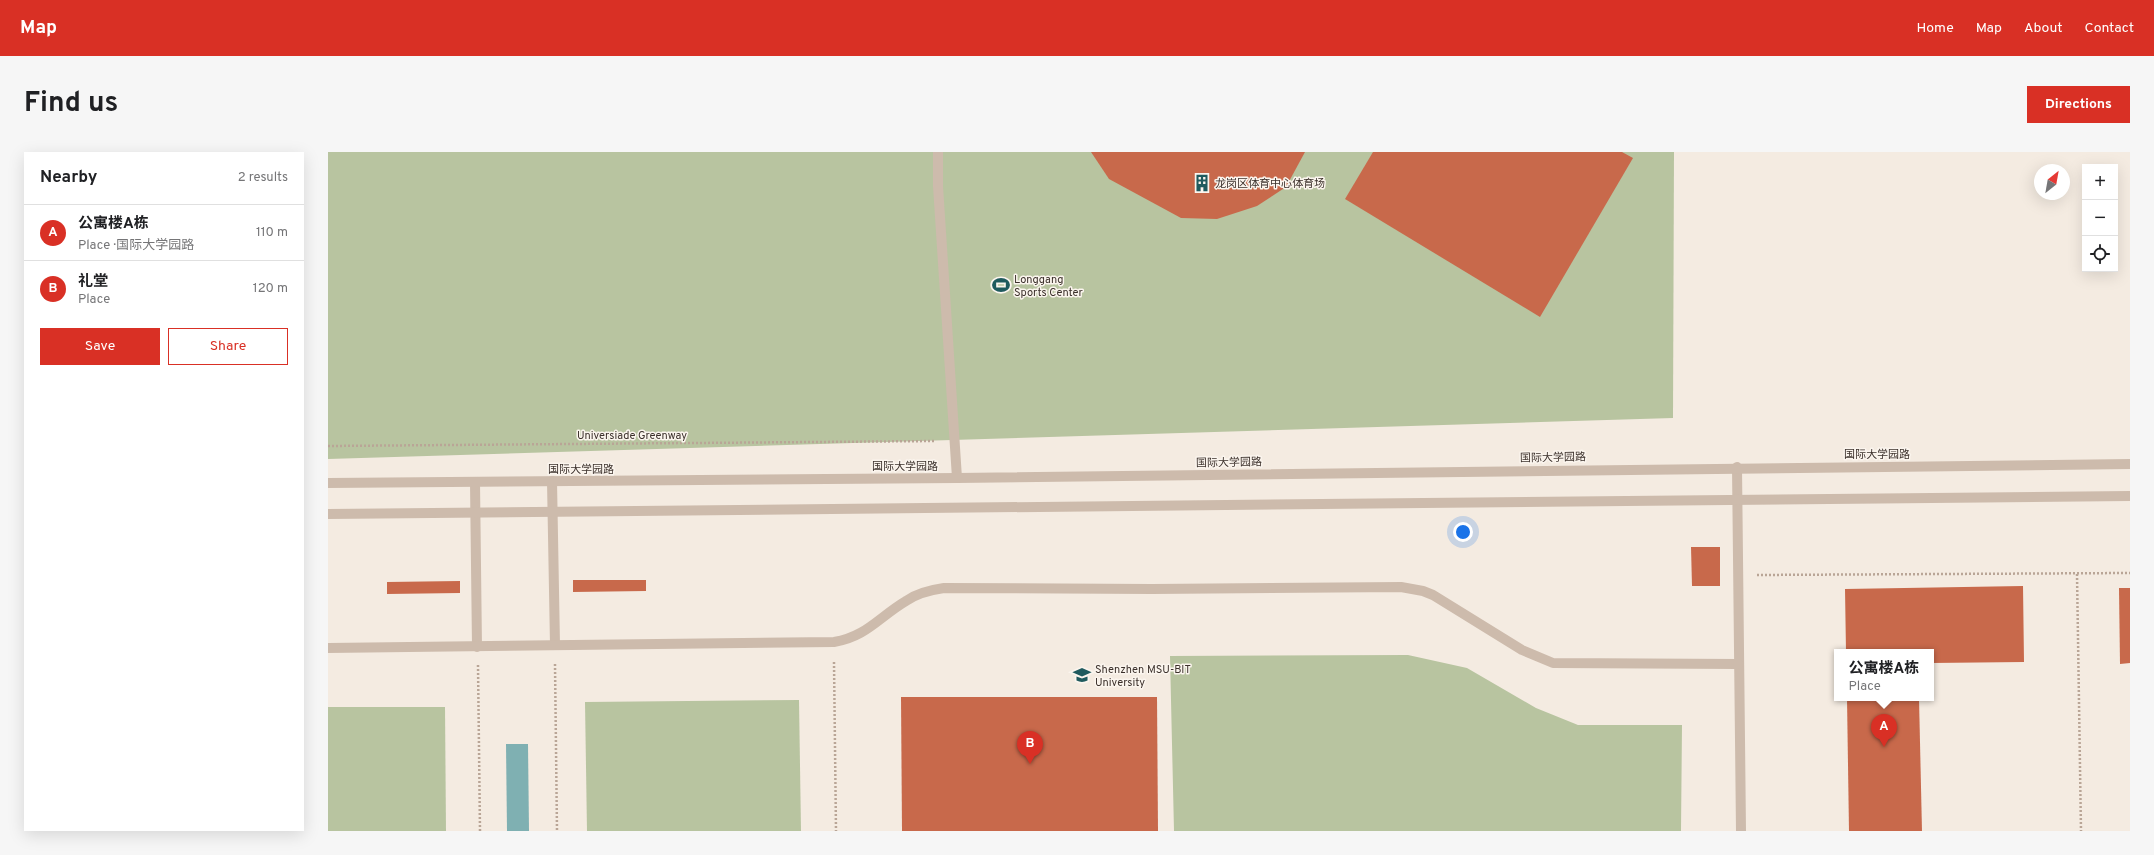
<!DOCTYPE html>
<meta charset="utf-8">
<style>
:root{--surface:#fff;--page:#f6f6f6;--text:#202124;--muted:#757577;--line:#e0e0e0;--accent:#d93025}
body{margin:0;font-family:Overpass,"Noto Sans SC",sans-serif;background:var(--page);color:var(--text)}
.controls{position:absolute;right:12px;top:12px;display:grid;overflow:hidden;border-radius:0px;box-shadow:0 4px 16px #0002}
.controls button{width:36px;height:36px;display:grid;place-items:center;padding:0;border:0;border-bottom:1px solid var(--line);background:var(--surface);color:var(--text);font:20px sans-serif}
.compass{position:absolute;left:1706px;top:12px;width:36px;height:36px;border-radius:50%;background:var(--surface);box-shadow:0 4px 16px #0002;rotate:31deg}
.you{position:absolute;left:1135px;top:380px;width:14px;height:14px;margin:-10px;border:3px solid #fff;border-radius:50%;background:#1a73e8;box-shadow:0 0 0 6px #1a73e833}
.badge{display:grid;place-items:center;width:26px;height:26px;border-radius:50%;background:var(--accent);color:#fff;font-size:13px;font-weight:700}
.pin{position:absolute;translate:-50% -33px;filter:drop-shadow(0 1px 2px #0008)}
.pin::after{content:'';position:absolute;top:21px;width:14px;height:12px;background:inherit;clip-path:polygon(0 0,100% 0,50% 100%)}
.popup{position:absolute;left:1506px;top:497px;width:100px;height:52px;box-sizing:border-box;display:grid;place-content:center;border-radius:0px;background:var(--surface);filter:drop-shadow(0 1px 3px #0005);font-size:13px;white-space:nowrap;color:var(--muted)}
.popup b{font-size:15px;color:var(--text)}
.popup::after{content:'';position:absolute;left:50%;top:100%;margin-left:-8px;border:8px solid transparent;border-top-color:var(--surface)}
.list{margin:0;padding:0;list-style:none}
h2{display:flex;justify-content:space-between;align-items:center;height:52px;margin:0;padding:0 16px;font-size:17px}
h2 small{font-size:13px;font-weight:400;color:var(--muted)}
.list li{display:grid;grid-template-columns:26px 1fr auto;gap:12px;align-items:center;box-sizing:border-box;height:56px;padding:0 16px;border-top:1px solid var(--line)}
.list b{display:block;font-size:15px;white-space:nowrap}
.list p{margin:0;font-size:13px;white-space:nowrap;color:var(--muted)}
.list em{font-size:13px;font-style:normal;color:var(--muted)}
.actions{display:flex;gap:8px;padding:12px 16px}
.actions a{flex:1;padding:9px 0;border:1px solid var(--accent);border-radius:0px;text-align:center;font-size:14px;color:var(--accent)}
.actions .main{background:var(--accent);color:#fff}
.icon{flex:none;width:22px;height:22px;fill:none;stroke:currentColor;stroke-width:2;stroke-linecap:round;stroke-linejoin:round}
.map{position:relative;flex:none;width:1802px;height:679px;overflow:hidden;border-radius:0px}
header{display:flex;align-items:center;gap:24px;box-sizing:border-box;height:56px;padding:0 20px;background:var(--accent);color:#fff}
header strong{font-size:19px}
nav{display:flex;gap:22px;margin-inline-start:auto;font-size:14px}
.intro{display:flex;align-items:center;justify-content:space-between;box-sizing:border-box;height:96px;padding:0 24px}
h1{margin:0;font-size:28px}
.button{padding:10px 18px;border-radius:0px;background:var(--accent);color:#fff;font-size:14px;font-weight:700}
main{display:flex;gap:24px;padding:0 24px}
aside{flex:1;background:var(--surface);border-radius:0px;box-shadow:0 4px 16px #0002}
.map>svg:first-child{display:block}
</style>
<header>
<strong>Map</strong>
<nav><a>Home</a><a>Map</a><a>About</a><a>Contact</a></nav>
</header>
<div class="intro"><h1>Find us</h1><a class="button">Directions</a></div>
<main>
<aside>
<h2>Nearby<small>2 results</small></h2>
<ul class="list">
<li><span class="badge">A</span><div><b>公寓楼A栋</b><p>Place · 国际大学园路</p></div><em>110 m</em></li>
<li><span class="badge">B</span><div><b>礼堂</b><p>Place</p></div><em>120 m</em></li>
</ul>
<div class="actions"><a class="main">Save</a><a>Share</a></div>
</aside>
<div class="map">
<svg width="1802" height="679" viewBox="0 0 1802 679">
<rect width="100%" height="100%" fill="#f4ebe1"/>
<g fill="#b8c4a0">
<path d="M 0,0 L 1346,0 L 1345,266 L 0,307 Z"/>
<path d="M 1080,503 L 1139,516 L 1208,556 L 1250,573 L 1354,573 L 1353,679 L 846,679 L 842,504 Z"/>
<path d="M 471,548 L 473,679 L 259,679 L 257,550 Z"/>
<path d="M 117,555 L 118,679 L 0,679 L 0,555 Z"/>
</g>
<path fill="#7fb0b2" d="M 178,592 L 200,592 L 201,679 L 179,679 Z"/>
<g fill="#c8694b">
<path d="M 763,0 L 977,0 L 958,35 L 929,54 L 889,67 L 853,66 L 781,27 Z"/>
<path d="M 1045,0 L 1294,0 L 1305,6 L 1212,165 L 1017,47 Z"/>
<path d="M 1363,395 L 1392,395 L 1392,434 L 1364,434 Z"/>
<path d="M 245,428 L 318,428 L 318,439 L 245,440 Z"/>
<path d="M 132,429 L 132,441 L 59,442 L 59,430 Z"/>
<path d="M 1695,434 L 1696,510 L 1603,511 L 1603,500 L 1518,500 L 1517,437 Z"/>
<path d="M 1791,436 L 1802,436 L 1802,511 L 1792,512 Z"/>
<path d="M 573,545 L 829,545 L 830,679 L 574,679 Z"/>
<path d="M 1519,546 L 1591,546 L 1594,679 L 1521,679 Z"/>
</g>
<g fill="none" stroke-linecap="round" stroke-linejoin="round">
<g stroke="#b9a596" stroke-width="2.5" stroke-dasharray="2 2" stroke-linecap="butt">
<path d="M 0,294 L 608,289"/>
<path d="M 1749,422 L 1753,679"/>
<path d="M 1429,423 L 1802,421"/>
<path d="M 506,510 L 508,679"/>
<path d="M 227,512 L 229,679"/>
<path d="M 150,513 L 152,679"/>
</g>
<g stroke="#cdbbac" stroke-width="10">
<path d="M 610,0 L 610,34 L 629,326"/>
<path d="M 1409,315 L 1413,679"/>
<path d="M 224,329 L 227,493"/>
<path d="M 147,330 L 149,495"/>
<path d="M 0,331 L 629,326 L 1802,312"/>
<path d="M 0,362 L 1802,344"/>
<path d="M 0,496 L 506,490 C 538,485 551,465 578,449 C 589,441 602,438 616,436 L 824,437 L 1073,435 L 1095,439 L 1105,443 L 1194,498 L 1225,511 L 1410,512"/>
</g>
</g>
<defs>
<g id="building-bare" transform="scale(1.38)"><path d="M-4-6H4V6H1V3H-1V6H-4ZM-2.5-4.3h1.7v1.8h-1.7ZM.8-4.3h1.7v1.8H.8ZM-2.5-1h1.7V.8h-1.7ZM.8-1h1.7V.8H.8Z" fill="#1f5a5e" stroke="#fbf5ee" stroke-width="2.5" paint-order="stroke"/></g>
<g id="stadium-bare" transform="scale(1.38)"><path d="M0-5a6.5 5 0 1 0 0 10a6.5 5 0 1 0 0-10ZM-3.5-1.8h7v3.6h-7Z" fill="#1f5a5e" stroke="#fbf5ee" stroke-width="2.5" paint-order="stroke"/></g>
<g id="university-bare" transform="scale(1.38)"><path d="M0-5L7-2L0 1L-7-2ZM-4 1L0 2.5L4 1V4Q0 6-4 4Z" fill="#1f5a5e" stroke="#fbf5ee" stroke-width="2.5" paint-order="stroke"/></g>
</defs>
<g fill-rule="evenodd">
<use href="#building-bare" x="874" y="31"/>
<use href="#stadium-bare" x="673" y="133"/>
<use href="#university-bare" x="754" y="523"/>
</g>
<g text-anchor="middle" stroke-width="3" stroke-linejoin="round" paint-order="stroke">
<g font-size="11" fill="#3b302b" stroke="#fbf5ee" text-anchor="start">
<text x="887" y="35">龙岗区体育中心体育场</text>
<text x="686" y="131">Longgang<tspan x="686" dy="13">Sports Center</tspan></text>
<text x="767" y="521">Shenzhen MSU-BIT<tspan x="767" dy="13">University</tspan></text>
</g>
<g font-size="11" fill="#3b302b" stroke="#fbf5ee">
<text x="304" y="287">Universiade Greenway</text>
<text x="1549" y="306">国际大学园路</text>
<text transform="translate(1225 305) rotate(-1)" y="4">国际大学园路</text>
<text transform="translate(901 310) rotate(-1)" y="4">国际大学园路</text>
<text x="577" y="318">国际大学园路</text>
<text x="253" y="321">国际大学园路</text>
</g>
</g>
</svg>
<div class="controls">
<button>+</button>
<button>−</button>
<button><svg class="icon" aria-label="locate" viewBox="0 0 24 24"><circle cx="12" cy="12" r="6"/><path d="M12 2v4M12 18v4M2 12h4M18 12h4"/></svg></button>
</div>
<svg class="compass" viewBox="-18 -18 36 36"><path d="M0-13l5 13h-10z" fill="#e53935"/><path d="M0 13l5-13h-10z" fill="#757577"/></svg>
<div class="you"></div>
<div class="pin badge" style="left:1556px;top:595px">A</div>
<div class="popup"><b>公寓楼A栋</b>Place</div>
<div class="pin badge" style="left:702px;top:612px">B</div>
</div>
</main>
